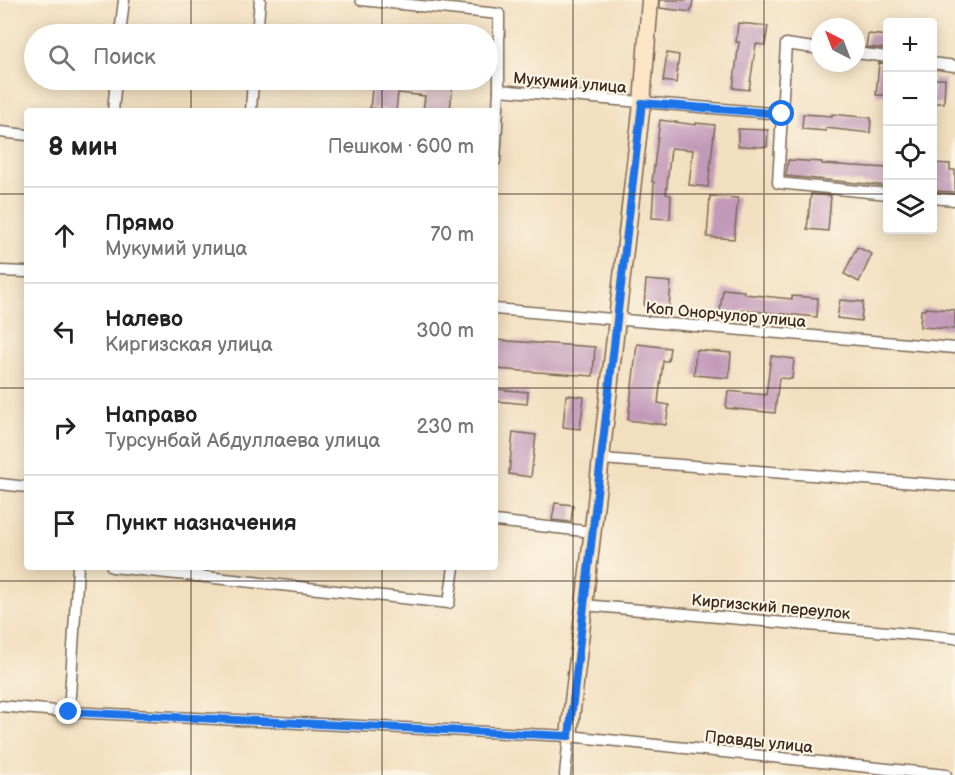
<!DOCTYPE html>
<html lang="ru">
<meta charset="utf-8">
<style>
:root{--surface:#fff;--page:#f6f6f6;--text:#222;--muted:#767676;--line:#e0e0e0}
body{margin:0;font-family:"Balsamiq Sans",sans-serif;background:var(--page);color:var(--text)}
.controls{position:absolute;right:18px;top:18px;display:grid;overflow:hidden;border-radius:6px;box-shadow:0 3px 15px #0003}
.controls button{width:54px;height:54px;display:grid;place-items:center;padding:0;border:0;border-bottom:2px solid var(--line);background:var(--surface);color:var(--text);font:30px sans-serif}
.compass{position:absolute;left:811px;top:18px;width:54px;height:54px;border-radius:50%;background:var(--surface);box-shadow:0 3px 15px #0003;rotate:318deg}
.stop{position:absolute;width:18px;height:18px;margin:-14px;border:4px solid #1a73e8;border-radius:50%;background:#fff}
.stop.end{background:#1a73e8;border-color:#fff;box-shadow:0 2px 6px #0008}
.list{margin:0;padding:0;list-style:none}
h2{display:flex;justify-content:space-between;align-items:center;height:78px;margin:0;padding:0 24px;font-size:26px}
h2 small{font-size:20px;font-weight:400;color:var(--muted)}
.list li{display:grid;grid-template-columns:39px 1fr auto;gap:18px;align-items:center;box-sizing:border-box;height:96px;padding:0 24px;border-top:2px solid var(--line)}
.list b{display:block;font-size:22px;white-space:nowrap}
.list p{margin:0;font-size:20px;white-space:nowrap;color:var(--muted)}
.list em{font-size:20px;font-style:normal;color:var(--muted)}
.icon{flex:none;width:33px;height:33px;fill:none;stroke:currentColor;stroke-width:2;stroke-linecap:round;stroke-linejoin:round}
.map{position:relative;flex:none;width:955px;height:775px;overflow:hidden}
.search{position:absolute;background:var(--surface);box-shadow:0 3px 15px #0003;left:24px;top:24px;width:474px;height:66px;display:flex;align-items:center;gap:15px;box-sizing:border-box;padding:0 21px;border-radius:33px;color:var(--muted);font-size:22px}
.panel{position:absolute;background:var(--surface);box-shadow:0 3px 15px #0003;left:24px;top:108px;width:474px;height:462px;border-radius:6px}
.map>svg:first-child{display:block}
</style>
<div class="map">
<svg width="955" height="775" viewBox="0 0 955 775">
<rect width="100%" height="100%" fill="#fcf5e5"/>
<filter id="ink" filterUnits="userSpaceOnUse"><feTurbulence type="fractalNoise" baseFrequency=".0167" numOctaves="2"/><feDisplacementMap in="SourceGraphic" scale="12" xChannelSelector="R" yChannelSelector="G"/><feConvolveMatrix kernelMatrix="1 2 1 2 8 2 1 2 1" color-interpolation-filters="sRGB"/></filter>
<filter id="wash" filterUnits="userSpaceOnUse"><feTurbulence type="fractalNoise" baseFrequency=".008" numOctaves="4" result="noise"/><feDisplacementMap in="SourceGraphic" scale="24" xChannelSelector="R" yChannelSelector="G"/><feGaussianBlur stdDeviation="1.35" result="paint"/><feColorMatrix in="noise" values="0 0 0 0 0 0 0 0 0 0 0 0 0 0 0 0 0 1.4 0 .05"/><feComposite in="paint" operator="in"/></filter>
<g filter="url(#wash)">
<rect width="100%" height="100%" fill="#f2dfbf"/>
<g id="blocks">
<g fill="#c29ab9">
<path d="M 660,0 L 693,0 L 691,12 L 660,8 Z"/>
<path d="M 738,23 L 768,26 L 765,45 L 756,44 L 749,90 L 733,88 L 739,42 L 736,42 Z"/>
<path d="M 868,34 L 888,36 L 888,49 L 866,47 Z"/>
<path d="M 667,53 L 679,55 L 676,83 L 663,81 Z"/>
<path d="M 879,63 L 888,64 L 888,95 L 876,95 Z"/>
<path d="M 933,79 L 945,79 L 944,103 L 933,103 Z"/>
<path d="M 373,80 L 400,80 L 400,82 L 426,84 L 427,80 L 453,80 L 450,111 L 423,111 L 425,96 L 398,93 L 396,111 L 370,108 Z"/>
<path d="M 803,114 L 832,116 L 832,114 L 871,118 L 870,133 L 826,128 L 826,131 L 802,129 Z"/>
<path d="M 660,120 L 696,125 L 696,123 L 715,125 L 708,187 L 689,185 L 693,150 L 671,148 L 666,194 L 671,195 L 670,219 L 652,218 L 654,182 L 652,182 Z"/>
<path d="M 738,129 L 768,130 L 767,147 L 738,146 Z"/>
<path d="M 788,160 L 822,162 L 822,164 L 888,168 L 888,186 L 786,176 Z"/>
<path d="M 933,163 L 950,164 L 950,170 L 955,170 L 955,192 L 933,191 Z"/>
<path d="M 811,194 L 831,196 L 828,231 L 807,229 Z"/>
<path d="M 710,196 L 738,198 L 734,239 L 707,237 Z"/>
<path d="M 857,247 L 872,254 L 859,282 L 844,274 Z"/>
<path d="M 646,280 L 671,282 L 669,308 L 644,306 Z"/>
<path d="M 723,289 L 744,291 L 744,294 L 792,299 L 792,296 L 818,298 L 817,317 L 742,310 L 742,313 L 720,311 Z"/>
<path d="M 840,300 L 863,302 L 861,321 L 837,318 Z"/>
<path d="M 925,308 L 955,310 L 955,329 L 920,327 L 921,310 L 925,310 Z"/>
<path d="M 495,340 L 595,347 L 593,376 L 495,369 Z"/>
<path d="M 637,344 L 670,348 L 668,361 L 663,361 L 658,403 L 669,405 L 666,425 L 628,420 Z"/>
<path d="M 696,350 L 731,353 L 729,378 L 694,375 Z"/>
<path d="M 771,356 L 794,359 L 792,379 L 779,378 L 775,413 L 726,408 L 728,391 L 766,395 Z"/>
<path d="M 495,389 L 528,392 L 527,404 L 495,401 Z"/>
<path d="M 566,395 L 584,397 L 580,429 L 563,427 Z"/>
<path d="M 513,432 L 536,435 L 531,477 L 509,474 Z"/>
<path d="M 555,503 L 573,505 L 571,522 L 552,520 Z"/>
</g>
</g>
</g>
<g filter="url(#ink)">
<use href="#blocks" fill-opacity="0" stroke="#7b6956" stroke-width="1.5"/>
<g fill="none" stroke-linecap="round" stroke-linejoin="round">
<g stroke="#7b6956" stroke-width="13">
<g id="street">
<path d="M 361,0 L 499,14 L 499,90 L 495,161"/>
<path d="M 120,34 L 124,0"/>
<path d="M 257,34 L 260,0"/>
<path d="M 820,49 L 786,44 L 778,183 L 888,194"/>
<path d="M 856,53 L 888,57"/>
<path d="M 932,63 L 955,66"/>
<path d="M 499,90 L 782,114"/>
<path d="M 113,111 L 116,80"/>
<path d="M 251,111 L 253,80"/>
<path d="M 0,132 L 27,135"/>
<path d="M 932,198 L 955,200"/>
<path d="M 0,271 L 27,272"/>
<path d="M 495,309 L 955,348"/>
<path d="M 602,459 L 955,486"/>
<path d="M 0,484 L 27,487"/>
<path d="M 495,521 L 593,532"/>
<path d="M 112,567 L 449,603 L 454,567"/>
<path d="M 584,605 L 955,638"/>
<path d="M 0,706 L 69,712 L 569,736 L 946,775"/>
<path d="M 69,712 L 78,567"/>
<path d="M 565,775 L 569,736"/>
</g>
</g>
<g stroke="#7b6956" stroke-width="19">
<path id="secondary" d="M 569,736 L 642,103 L 650,0"/>
</g>
<use href="#street" stroke="#fff" stroke-width="10"/>
<use href="#secondary" stroke="#fde5c5" stroke-width="16"/>
</g>
</g>
<g fill="none" stroke-linecap="round" stroke-linejoin="round" filter="url(#ink)">
<path stroke="#1a73e8" stroke-width="8" d="M 69,712 L 569,736 L 642,103 L 782,114"/>
</g>
<path fill="none" stroke="#3b2a1e" stroke-width="1.5" stroke-opacity="0.55" d="M 191,0 L 191,34M 382,0 L 382,34M 573,0 L 573,775M 764,0 L 764,775M 191,80 L 191,111M 382,80 L 382,111M 0,194 L 27,194M 495,194 L 888,194M 932,194 L 955,194M 0,388 L 27,388M 495,388 L 955,388M 191,567 L 191,775M 382,567 L 382,775M 0,581 L 955,581"/>
<g text-anchor="middle" stroke-width="4.5" stroke-linejoin="round" paint-order="stroke">
<g font-size="16" fill="#3b2a1e" stroke="#fcf5e5">
<text transform="translate(570 82) rotate(5)" y="6">Мукумий улица</text>
<text transform="translate(726 314) rotate(5)" y="6">Коп Онорчулор улица</text>
<text transform="translate(771 606) rotate(5)" y="6">Киргизский переулок</text>
<text transform="translate(759 741) rotate(6)" y="6">Правды улица</text>
</g>
</g>
</svg>
<div class="controls">
<button>+</button>
<button>−</button>
<button><svg class="icon" aria-label="locate" viewBox="0 0 24 24"><circle cx="12" cy="12" r="6"/><path d="M12 2v4M12 18v4M2 12h4M18 12h4"/></svg></button>
<button><svg class="icon" aria-label="layers" viewBox="0 0 24 24"><path d="M12 4l9 5-9 5-9-5zM3 14l9 5 9-5"/></svg></button>
</div>
<svg class="compass" viewBox="-18 -18 36 36"><path d="M0-13l5 13h-10z" fill="#e53935"/><path d="M0 13l5-13h-10z" fill="#767676"/></svg>
<div class="stop" style="left:782px;top:114px"></div>
<div class="stop end" style="left:69px;top:712px"></div>
<div class="search"><svg class="icon" aria-label="search" viewBox="0 0 24 24"><circle cx="10" cy="10" r="6"/><path d="M15 15l6 6"/></svg>Поиск</div>
<section class="panel">
<h2>8 мин<small>Пешком · 600 m</small></h2>
<ul class="list">
<li><svg class="icon" aria-label="ahead" viewBox="0 0 24 24"><path d="M12 20V5M6 11l6-6 6 6"/></svg><div><b>Прямо</b><p>Мукумий улица</p></div><em>70 m</em></li>
<li><svg class="icon" aria-label="left" viewBox="0 0 24 24"><path d="M17 20v-9H6M10 6l-5 5 5 5"/></svg><div><b>Налево</b><p>Киргизская улица</p></div><em>300 m</em></li>
<li><svg class="icon" aria-label="right" viewBox="0 0 24 24"><path d="M7 20v-9h11M14 6l5 5-5 5"/></svg><div><b>Направо</b><p>Турсунбай Абдуллаева улица</p></div><em>230 m</em></li>
<li><svg class="icon" aria-label="arrive" viewBox="0 0 24 24"><path d="M6 21V4h12l-3 4 3 4H6"/></svg><div><b>Пункт назначения</b></div></li>
</ul>
</section>
</div>
